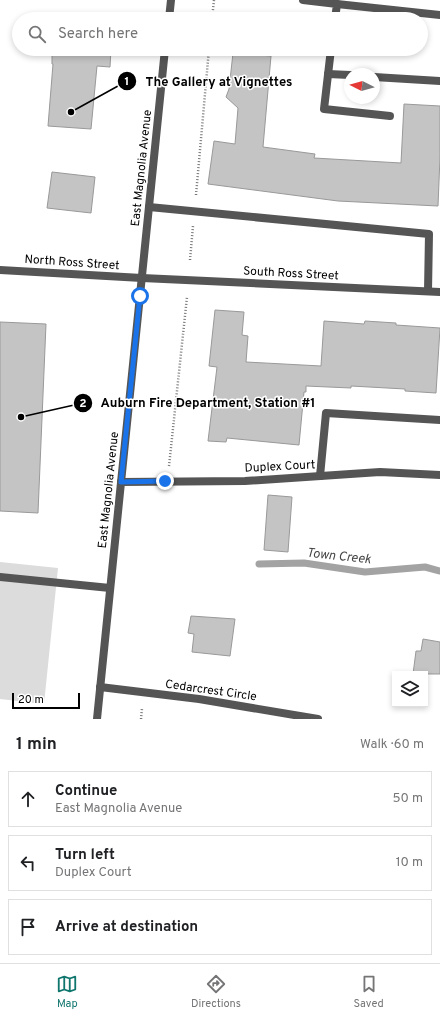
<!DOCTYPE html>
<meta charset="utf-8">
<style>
:root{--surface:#fff;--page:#f6f6f6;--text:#202124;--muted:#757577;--line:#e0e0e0;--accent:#0f766e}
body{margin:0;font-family:Overpass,sans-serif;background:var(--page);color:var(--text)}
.controls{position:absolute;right:12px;bottom:12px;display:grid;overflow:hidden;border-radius:0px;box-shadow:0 2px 6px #0003}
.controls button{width:36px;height:36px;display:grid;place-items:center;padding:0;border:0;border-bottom:1px solid var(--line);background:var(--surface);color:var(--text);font:20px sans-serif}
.compass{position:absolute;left:344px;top:68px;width:36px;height:36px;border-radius:50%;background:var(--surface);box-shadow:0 2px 6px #0003;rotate:276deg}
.scale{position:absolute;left:12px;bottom:10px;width:68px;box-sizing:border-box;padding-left:4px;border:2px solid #000;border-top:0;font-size:11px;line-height:14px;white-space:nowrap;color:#000;-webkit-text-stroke:3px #fff;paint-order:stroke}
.stop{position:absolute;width:12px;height:12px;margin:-9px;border:3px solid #1a73e8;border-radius:50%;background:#fff}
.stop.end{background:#1a73e8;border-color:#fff;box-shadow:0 1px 4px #0008}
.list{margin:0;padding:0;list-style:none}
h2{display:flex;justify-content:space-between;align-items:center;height:52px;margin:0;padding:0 16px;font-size:17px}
h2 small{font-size:13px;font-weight:400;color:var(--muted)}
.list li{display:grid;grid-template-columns:26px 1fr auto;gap:12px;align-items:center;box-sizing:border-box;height:56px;margin:0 8px 8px;padding:0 8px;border:1px solid var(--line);border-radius:0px}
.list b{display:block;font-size:15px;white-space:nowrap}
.list p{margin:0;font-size:13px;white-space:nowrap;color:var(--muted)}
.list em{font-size:13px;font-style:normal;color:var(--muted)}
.icon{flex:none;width:22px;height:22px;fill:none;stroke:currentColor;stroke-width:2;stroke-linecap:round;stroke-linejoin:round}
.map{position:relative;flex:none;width:440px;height:719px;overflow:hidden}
.search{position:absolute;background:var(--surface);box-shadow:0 2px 6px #0003;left:12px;right:12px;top:12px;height:44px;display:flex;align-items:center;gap:10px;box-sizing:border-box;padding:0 14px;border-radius:22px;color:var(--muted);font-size:15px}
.sheet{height:244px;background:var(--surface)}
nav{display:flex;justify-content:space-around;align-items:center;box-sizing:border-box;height:56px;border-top:1px solid var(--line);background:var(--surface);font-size:11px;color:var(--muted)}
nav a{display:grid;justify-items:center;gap:2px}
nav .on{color:var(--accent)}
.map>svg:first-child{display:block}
</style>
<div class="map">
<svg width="440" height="719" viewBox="0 0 440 719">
<rect width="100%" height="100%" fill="#fff"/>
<path fill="#dcdcdc" d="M 0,562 L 58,568 L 44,704 L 0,699 Z"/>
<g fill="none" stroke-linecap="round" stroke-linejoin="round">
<path stroke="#a3a3a3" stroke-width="7" d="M 259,564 L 304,563 L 365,572 L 425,567 L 440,571"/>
</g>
<g fill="#c4c4c4" stroke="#999">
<path d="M 52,49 L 111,49 L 110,67 L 97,66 L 91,129 L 48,126 L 53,64 L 52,64 Z"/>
<path d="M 233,53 L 271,56 L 263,147 L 315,154 L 314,158 L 401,163 L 404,104 L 440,106 L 440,157 L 438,206 L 338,201 L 208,184 L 214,141 L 235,144 L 238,108 L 226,97 L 229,89 Z"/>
<path d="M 52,172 L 95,177 L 91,213 L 47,208 Z"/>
<path d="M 215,310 L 244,312 L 242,335 L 248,336 L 246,362 L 321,366 L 324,321 L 364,324 L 365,321 L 396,323 L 396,325 L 440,328 L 436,393 L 405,391 L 405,389 L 351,386 L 351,388 L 306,386 L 306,392 L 304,392 L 299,445 L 227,438 L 226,442 L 208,441 L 217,367 L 209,366 Z"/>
<path d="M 0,322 L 46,324 L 38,513 L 0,511 Z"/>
<path d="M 268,495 L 292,497 L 288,552 L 264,550 Z"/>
<path d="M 191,616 L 235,619 L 230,656 L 192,652 L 194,634 L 188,633 Z"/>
<path d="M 423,639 L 440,642 L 440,674 L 413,674 L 416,651 L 421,651 Z"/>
</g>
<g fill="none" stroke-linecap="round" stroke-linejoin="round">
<g stroke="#777" stroke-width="2.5" stroke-dasharray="1 2" stroke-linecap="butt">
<path d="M 212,19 L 214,0"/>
<path d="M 196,195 L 209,49"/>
<path d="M 190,260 L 193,226"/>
<path d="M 169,466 L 187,297"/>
<path d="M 141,719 L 142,708"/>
</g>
<g stroke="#555" stroke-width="8">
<path d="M 303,0 L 337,4 L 335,19"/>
<path d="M 337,4 L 440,15"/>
<path d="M 331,49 L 324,109 L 390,116"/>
<path d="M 328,74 L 350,75"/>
<path d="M 374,77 L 440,81"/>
<path d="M 149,207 L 429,234 L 428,291"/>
<path d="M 320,476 L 326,413 L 440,420"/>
<path d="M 0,577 L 110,588"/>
</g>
<g stroke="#555" stroke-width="8">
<path d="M 169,19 L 171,0"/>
<path d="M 0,270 L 142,278 L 440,292"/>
<path d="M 121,482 L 245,481 L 380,472 L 440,475"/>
<path d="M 100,687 L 199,699 L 318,719"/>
<path d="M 97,719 L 165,49"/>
</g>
</g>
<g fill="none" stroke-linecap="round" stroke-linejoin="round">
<path stroke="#1a73e8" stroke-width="5" d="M 140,296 L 121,482 L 165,481"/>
</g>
<g text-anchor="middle" stroke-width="3" stroke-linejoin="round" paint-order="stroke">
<g font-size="12" fill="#000" stroke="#fff">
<text transform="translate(141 168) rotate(-84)" y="4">East Magnolia Avenue</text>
<text transform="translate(72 262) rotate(4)" y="4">North Ross Street</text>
<text transform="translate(291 273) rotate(3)" y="4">South Ross Street</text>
<text transform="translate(280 466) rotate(-3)" y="4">Duplex Court</text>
<text transform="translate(108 490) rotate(-84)" y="4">East Magnolia Avenue</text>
<text transform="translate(211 690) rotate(8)" y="4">Cedarcrest Circle</text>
</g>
<g font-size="13" font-style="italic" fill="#444" stroke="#fff">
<text transform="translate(339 555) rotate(6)" y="5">Town Creek</text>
</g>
</g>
<path fill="none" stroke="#000" stroke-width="1.5" d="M71 112L127 81M21 417L83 403"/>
<g fill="#000" stroke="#fff" stroke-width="1.5">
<circle cx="71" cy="112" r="4"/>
<circle cx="21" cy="417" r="4"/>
<circle cx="127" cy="81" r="10"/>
<circle cx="83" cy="403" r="10"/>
</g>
<g font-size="12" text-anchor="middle" font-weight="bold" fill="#fff">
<text x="127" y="85">1</text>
<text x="83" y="407">2</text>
</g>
<g font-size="13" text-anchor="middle" font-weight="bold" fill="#000" stroke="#fff" stroke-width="3" stroke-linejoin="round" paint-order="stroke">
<text x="219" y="86">The Gallery at Vignettes</text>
<text x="208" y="407">Auburn Fire Department, Station #1</text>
</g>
</svg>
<div class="controls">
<button><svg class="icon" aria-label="layers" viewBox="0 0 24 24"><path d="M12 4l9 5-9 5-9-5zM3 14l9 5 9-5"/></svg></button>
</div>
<svg class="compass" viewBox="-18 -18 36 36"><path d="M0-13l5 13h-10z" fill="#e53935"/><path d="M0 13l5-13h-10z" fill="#757577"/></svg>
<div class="scale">20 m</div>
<div class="stop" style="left:140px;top:296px"></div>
<div class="stop end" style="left:165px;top:481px"></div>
<div class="search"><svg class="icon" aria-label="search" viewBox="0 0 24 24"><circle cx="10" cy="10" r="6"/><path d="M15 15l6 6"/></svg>Search here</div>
</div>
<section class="sheet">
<h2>1 min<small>Walk · 60 m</small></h2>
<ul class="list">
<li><svg class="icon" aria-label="ahead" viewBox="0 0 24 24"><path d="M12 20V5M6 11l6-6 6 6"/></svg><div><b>Continue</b><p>East Magnolia Avenue</p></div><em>50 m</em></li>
<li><svg class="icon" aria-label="left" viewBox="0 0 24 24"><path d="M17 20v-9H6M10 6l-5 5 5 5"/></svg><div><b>Turn left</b><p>Duplex Court</p></div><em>10 m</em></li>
<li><svg class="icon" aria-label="arrive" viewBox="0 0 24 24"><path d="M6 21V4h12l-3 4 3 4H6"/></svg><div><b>Arrive at destination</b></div></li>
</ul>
</section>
<nav>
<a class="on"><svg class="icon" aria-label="map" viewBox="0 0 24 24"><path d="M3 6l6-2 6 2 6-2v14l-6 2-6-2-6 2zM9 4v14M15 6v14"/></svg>Map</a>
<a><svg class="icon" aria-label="directions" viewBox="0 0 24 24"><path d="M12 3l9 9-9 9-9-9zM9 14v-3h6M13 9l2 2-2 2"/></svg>Directions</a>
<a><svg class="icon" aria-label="saved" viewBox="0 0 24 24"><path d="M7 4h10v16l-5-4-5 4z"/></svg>Saved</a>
</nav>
